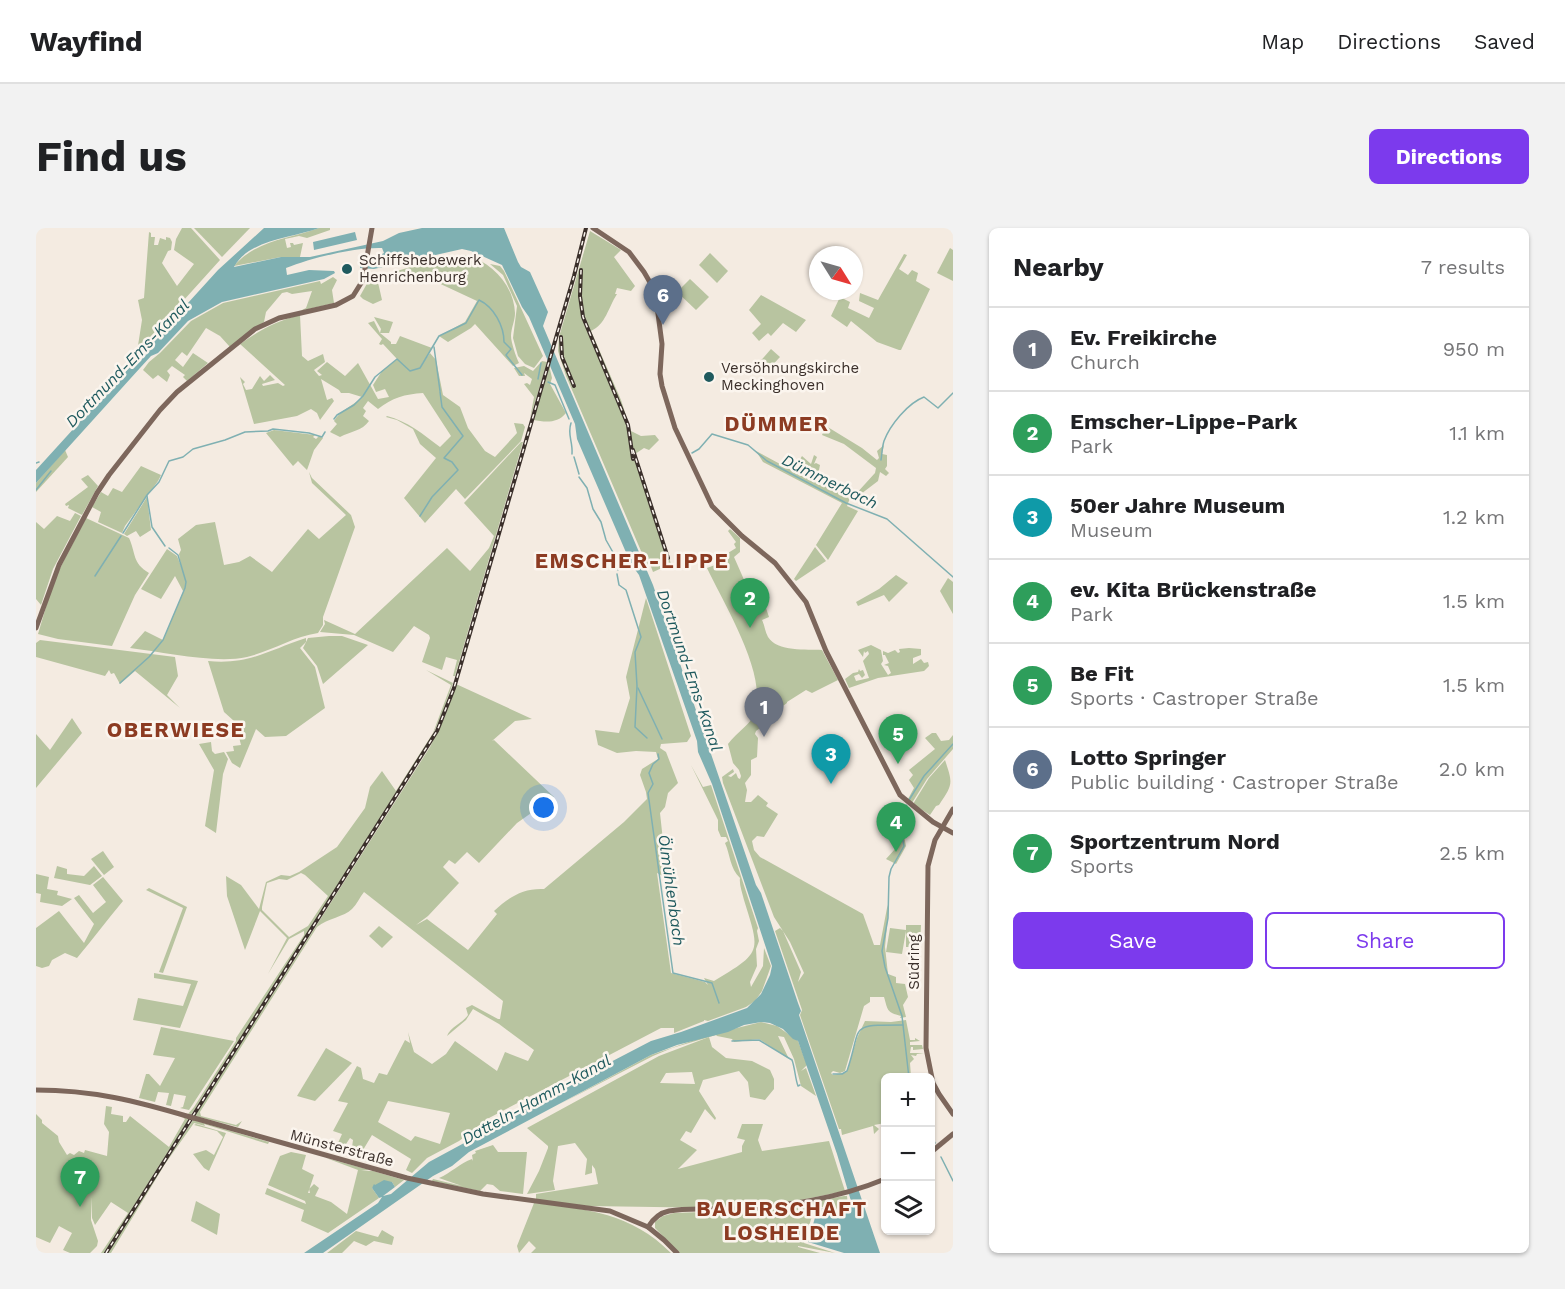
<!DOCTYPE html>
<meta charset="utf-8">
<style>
:root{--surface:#fff;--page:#f2f2f2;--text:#202124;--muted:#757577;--line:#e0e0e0;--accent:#7c3aed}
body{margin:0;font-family:"Work Sans",sans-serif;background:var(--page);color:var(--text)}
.controls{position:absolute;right:18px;bottom:18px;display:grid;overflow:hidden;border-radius:9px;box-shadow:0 2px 4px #0004}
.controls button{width:54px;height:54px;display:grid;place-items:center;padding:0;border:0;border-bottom:2px solid var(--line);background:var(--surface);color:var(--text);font:30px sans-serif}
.compass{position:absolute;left:773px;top:18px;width:54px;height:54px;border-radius:50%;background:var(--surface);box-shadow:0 2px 4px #0004;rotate:127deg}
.you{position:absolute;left:508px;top:580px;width:21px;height:21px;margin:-15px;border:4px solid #fff;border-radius:50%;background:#1a73e8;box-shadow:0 0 0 9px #1a73e833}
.badge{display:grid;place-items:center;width:39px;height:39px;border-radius:50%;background:var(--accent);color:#fff;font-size:20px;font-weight:700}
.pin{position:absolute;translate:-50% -50px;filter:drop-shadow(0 2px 3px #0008)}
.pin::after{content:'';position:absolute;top:32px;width:21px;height:18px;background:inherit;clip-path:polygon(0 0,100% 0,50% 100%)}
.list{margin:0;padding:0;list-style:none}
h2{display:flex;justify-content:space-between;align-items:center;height:78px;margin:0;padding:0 24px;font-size:26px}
h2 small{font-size:20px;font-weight:400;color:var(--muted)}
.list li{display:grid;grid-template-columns:39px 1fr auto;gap:18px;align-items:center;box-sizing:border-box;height:84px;padding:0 24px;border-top:2px solid var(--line)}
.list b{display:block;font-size:22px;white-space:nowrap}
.list p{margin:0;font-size:20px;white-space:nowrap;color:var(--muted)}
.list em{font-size:20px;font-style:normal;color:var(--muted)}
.actions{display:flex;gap:12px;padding:18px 24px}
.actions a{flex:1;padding:14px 0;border:2px solid var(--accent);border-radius:9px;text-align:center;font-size:21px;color:var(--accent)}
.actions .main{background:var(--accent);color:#fff}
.icon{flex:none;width:33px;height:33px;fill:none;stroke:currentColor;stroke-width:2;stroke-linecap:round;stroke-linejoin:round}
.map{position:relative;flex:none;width:917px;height:1025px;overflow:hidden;border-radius:9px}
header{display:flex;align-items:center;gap:36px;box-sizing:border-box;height:84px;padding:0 30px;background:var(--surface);border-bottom:2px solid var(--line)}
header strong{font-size:28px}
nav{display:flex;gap:33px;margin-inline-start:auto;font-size:21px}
.intro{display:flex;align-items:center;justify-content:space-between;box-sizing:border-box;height:144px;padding:0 36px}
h1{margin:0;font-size:42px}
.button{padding:15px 27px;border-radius:9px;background:var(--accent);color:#fff;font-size:21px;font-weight:700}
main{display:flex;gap:36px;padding:0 36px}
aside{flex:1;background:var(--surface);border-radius:9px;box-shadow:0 2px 4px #0004}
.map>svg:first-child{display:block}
</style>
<header>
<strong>Wayfind</strong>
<nav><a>Map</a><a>Directions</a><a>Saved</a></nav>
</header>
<div class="intro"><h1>Find us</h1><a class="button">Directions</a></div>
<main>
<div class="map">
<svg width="917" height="1025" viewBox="0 0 917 1025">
<rect width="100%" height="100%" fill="#f4ebe1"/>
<g fill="#b8c4a0" fill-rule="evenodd">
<path d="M 146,0 L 155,0 L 184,32 L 101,124 L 106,92 L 102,72 L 108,70 L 113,4 L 115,5 L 115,9 L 119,9 L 118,17 L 122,17 L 124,10 L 130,12 L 130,9 L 134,10 L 136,14 L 135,22 L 132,23 L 126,35 L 141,58 L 158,36 L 138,22 L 140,11 Z"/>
<path d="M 158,0 L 214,0 L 186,29 Z"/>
<path d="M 283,0 L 294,0 L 294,2 L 271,10 L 263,8 L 249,11 L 251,20 L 255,19 L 254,15 L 257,15 L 258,17 L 267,15 L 264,29 L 245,29 L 198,38 C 220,12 253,11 283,0 Z"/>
<path d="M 554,3 L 585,22 L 578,29 L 599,58 L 595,63 L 581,60 L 579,66 L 581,66 C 572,80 570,96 555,103 L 585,172 L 595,203 L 605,208 L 619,207 L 623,212 L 613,222 L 608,220 L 599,226 L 635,336 L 617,344 L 614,336 L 611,337 L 530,148 L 522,123 L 523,109 Z"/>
<path d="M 914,20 L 917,22 L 917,53 L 901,45 Z"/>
<path d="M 674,25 L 692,43 L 681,55 L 663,37 Z"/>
<path d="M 868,26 L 871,27 L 863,41 L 872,47 L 876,42 L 882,45 L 880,53 L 894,61 L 865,122 L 863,122 L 841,114 L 815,93 L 811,99 L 795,88 L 804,69 L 814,74 L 812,80 L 833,90 L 838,80 L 823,73 L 824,65 L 842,72 Z"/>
<path d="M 431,27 C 456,35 478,57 479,85 C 479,93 475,100 475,108 C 475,114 480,129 483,135 L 477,138 L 439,96 L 435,100 L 412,114 L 403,108 L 429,94 L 441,73 L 381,45 L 345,54 L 343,48 L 414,28 Z"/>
<path d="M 454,36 L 464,38 L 468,43 L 507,128 L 498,140 L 489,136 L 482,128 L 477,110 L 481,78 L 467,47 Z"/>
<path d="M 297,49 L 301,52 L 296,62 L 298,75 L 264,83 L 270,80 L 276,63 L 256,66 L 251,64 L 246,65 L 230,84 L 228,94 L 194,119 L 184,108 L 170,100 L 151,128 L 146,124 L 139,132 L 147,139 L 157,125 L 172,135 L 151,153 L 147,149 L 149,147 L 136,138 L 131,143 L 134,147 L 131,154 L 122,147 L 117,151 L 107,142 L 113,134 L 124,125 L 155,93 L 187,75 L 284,53 L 285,56 Z"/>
<path d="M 341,50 L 346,72 L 337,76 L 327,71 L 324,68 L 333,52 Z"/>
<path d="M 654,51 L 673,69 L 660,82 L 641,64 Z"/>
<path d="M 725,67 L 770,92 L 760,104 L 747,95 L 735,108 L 732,105 L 723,113 L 716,105 L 725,96 L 713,82 Z"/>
<path d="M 264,87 L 266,128 L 272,133 L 287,126 L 289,134 L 278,142 L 283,148 L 286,147 L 281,143 L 291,134 L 309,148 L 322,135 L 342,171 L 353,169 L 349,161 L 340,164 L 337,157 L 346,143 L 361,131 L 347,116 L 345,117 L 343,116 L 346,111 L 332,95 L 338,93 L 344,105 L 345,101 L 338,89 L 357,94 L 353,105 L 344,105 L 355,114 L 355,116 L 360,116 L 364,108 L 396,120 L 384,139 L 394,125 L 400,132 L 407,167 L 424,179 L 432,200 L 449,223 L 459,229 L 481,205 L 478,195 L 487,196 L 489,199 L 485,213 L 429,271 L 420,261 L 389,295 L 368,270 L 400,230 L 384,216 L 377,201 L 361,192 L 350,189 L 351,188 C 371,193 387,206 404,219 L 415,208 L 387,165 C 369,166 356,170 342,181 L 332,173 L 327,180 L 330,183 L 327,188 L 333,193 C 326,203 315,203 304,209 L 294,204 L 301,196 L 298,193 C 304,182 317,178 326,169 L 313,165 L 305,165 L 303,162 L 285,151 L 291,172 L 296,170 L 298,173 L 284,192 L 281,185 L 275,181 L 261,188 L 218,196 L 204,149 L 209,154 L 207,156 L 210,162 L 216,161 L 224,148 L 228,153 L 234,147 L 239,152 L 226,156 L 227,158 L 242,155 L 247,158 L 249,157 L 204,116 C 224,102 240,93 264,87 Z"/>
<path d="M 735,121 L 744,129 L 729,145 L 720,138 Z"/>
<path d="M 506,133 L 511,134 L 494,191 L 498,169 L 488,156 L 491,155 L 494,157 L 496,151 L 488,145 L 489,148 L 483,148 L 478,140 L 488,138 L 497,143 Z"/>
<path d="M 513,137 L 516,150 L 514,156 L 530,185 C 521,196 509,194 497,192 Z"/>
<path d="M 790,198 L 826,220 L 841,232 L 843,230 L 841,223 L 848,217 L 846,226 L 851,227 L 851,238 L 849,241 L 853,245 L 850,248 L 844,244 L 842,253 L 821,269 L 819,267 L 839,245 L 840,240 L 808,216 L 786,207 Z"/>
<path d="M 238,202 L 279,207 L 277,209 L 280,211 L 283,208 L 287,210 L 278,222 L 271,242 L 262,233 L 257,238 L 230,205 Z"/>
<path d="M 485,214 L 487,214 L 419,448 L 417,448 L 421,432 L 410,429 L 406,442 L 386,434 L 394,410 L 393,407 L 378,398 L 357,424 L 318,407 L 284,404 L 289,396 L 288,392 L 319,406 L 411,320 L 434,343 L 453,320 L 458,308 L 428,275 Z"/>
<path d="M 29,222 L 32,229 L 0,264 L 0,255 Z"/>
<path d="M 720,223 L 757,243 L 766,228 L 775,236 L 778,227 L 781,229 L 778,236 L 780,235 L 784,237 L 781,252 L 814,270 L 811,278 L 822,283 L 792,332 L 780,317 L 806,275 L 727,234 Z"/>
<path d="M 105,238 L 125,247 L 122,253 L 89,298 L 86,305 L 62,294 L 65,284 L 56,279 L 65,264 L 72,268 L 77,260 L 86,264 Z"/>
<path d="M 273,244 L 276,250 L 315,287 L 319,299 L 287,389 L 287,397 L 282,405 C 256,409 236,423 211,429 C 179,436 128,424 94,420 L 109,403 L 127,412 L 148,362 L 147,363 L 139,348 L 125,371 L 105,361 L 131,321 L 141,328 L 145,338 L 143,326 L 145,322 L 142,311 L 160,297 L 179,294 L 188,337 L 203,334 L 214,328 L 236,344 L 272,301 L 283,311 L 310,287 L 276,255 Z"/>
<path d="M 52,247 L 62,258 L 46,287 L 32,280 L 33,277 L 30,278 L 29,276 L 52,259 L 45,251 Z"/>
<path d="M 111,269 L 115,302 L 104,309 L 100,303 L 91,308 L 88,306 Z"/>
<path d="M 39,285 L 45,288 L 17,341 L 5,377 L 0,371 L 0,294 L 8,301 L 21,288 L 34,293 Z"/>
<path d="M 50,290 L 93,310 C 100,325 96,335 113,345 L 99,367 L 76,418 L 22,411 L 2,406 L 18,352 Z"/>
<path d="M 694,301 L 704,310 L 704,324 L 698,329 L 713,363 L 714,363 L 723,383 L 730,380 L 733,389 L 726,392 C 729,398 729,404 732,409 C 741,424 771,421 786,422 L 802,452 L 776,465 L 770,462 L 751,474 L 751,475 L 744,480 L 745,484 L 720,503 L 719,506 L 722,510 L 721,529 L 715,532 L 715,547 L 709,555 L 711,562 L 709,574 L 715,574 L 722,567 L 732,575 L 730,578 L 742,586 L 728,609 L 721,608 L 716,613 L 718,622 L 724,629 L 827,686 L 838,717 L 844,717 L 851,680 L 852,677 L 853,677 L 849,719 L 852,746 L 860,749 L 860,755 L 869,756 L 872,769 L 867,777 L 870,789 L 864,790 L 865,788 C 850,784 852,782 848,769 L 834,769 L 834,774 L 828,778 L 809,843 L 804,845 L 797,843 L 795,845 L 797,847 L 811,844 L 821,810 L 829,793 L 855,794 L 870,792 L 874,812 L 879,812 L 879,810 L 884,813 L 874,814 L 874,817 L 886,817 L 887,821 L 877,822 L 877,819 L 875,819 L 874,825 L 888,825 L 881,826 L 880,828 L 875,827 L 878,831 L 874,835 L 875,849 L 849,850 L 849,895 L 838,897 L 843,901 L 838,906 L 837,898 L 806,907 L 805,901 L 803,901 L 764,787 L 766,782 L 739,703 L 744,700 L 747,703 L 765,744 L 762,754 L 768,745 L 754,714 L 738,689 L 687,555 L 686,549 L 697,541 L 698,544 L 692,548 L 695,549 L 700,545 L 702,550 L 704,551 L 705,548 L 703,542 L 697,535 L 692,516 C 701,504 714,497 721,483 L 719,481 C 731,446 687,374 671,340 L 692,332 L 688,324 L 692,325 L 700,320 L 698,316 L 700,314 L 692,303 Z"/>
<path d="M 779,319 L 790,333 L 760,353 L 758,351 Z"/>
<path d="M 860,347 L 872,355 L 853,374 L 848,367 L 822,378 L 820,374 L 843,361 Z"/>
<path d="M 912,350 L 917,354 L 917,386 L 904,363 Z"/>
<path d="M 610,370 L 655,508 L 651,514 L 625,516 L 624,520 L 630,524 L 642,555 L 632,565 L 629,579 L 624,585 L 631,650 L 621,645 L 635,745 L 669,754 L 672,757 L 668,750 L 678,753 C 727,724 724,724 708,672 C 706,664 703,656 704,650 C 694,641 694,626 689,615 L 692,613 L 690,609 L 685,609 L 682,602 L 682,592 L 655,537 L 667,559 L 675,557 L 722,700 L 721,703 L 723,713 L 720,721 L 721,738 L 714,754 L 715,759 L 727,738 L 728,720 L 735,738 L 726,763 L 719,773 L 710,779 L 672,793 L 668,792 L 668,793 L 638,805 L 638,800 L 625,800 L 453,890 L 423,913 L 391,930 L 376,945 L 370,942 L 375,931 L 336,907 L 324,927 L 317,929 L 315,927 L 317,912 L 314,910 L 304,925 L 298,924 L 306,906 L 297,903 L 312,875 L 302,873 L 321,838 L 325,840 L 327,851 L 338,855 L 343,845 L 351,847 L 369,812 L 374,815 L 372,804 L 378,824 L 396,836 L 410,826 L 419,813 L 461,843 L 469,824 L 492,833 L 498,822 L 463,796 L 437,781 L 430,792 L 411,808 C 414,799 427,795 432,787 L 430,780 L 436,777 L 462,791 L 464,791 L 467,773 L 328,664 C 324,669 321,676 316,681 C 308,689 292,690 281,699 L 164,884 L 165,888 L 200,897 L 206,893 L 202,899 L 159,888 L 394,519 L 409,488 L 420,456 L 496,491 L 479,493 L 456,513 L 458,512 L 518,569 L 481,595 L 443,635 L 431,624 L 419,636 L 413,632 L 407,639 L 423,655 L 392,688 L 380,697 L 391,691 L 432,722 L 461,686 L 458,683 C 473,669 487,660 508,661 L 588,594 L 611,571 L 610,564 L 604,547 L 606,541 L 622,531 L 620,524 L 600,523 L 581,525 L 562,517 L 559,502 L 583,505 L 594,470 L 590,449 ZM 352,873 L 414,885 L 404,916 L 379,908 L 375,913 L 342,894 Z"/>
<path d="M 293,408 L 306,408 L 332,417 L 287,456 L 281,438 L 267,420 L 272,410 Z"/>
<path d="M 270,410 L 270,414 L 264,420 L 279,439 L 289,480 L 250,508 L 229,509 L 220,501 L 204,540 L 196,535 L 190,524 L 198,523 L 197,518 L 205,517 L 202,505 L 208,502 L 188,484 L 172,433 C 213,437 233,422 270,410 Z"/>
<path d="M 4,412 L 139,429 L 142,448 L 131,467 L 144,480 L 99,443 L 84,456 L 78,445 L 75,446 L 73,442 L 69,448 L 0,429 L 0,415 Z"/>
<path d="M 835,417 L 845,422 L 847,433 L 845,436 L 852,447 L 855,445 L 852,438 L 848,437 L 853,435 L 849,427 L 847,427 L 847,423 L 852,425 L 859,422 L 862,425 L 864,424 L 863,421 L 873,420 L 885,421 L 885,427 L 877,430 L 877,436 L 885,431 L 888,435 L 892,434 L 893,438 L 888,443 L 842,450 L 813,460 L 809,451 L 817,445 L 822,444 L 823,441 L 824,443 L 827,442 L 829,447 L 826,450 L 823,446 L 818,448 L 820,453 L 833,450 L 827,433 L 833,426 L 832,423 L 829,425 L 828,423 L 827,429 L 822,422 Z"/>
<path d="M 390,442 L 417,455 L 406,486 L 392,517 L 155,887 L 152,886 L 158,879 L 200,813 L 200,810 L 268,707 L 268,703 L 253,711 L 232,746 L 251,710 L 224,683 L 209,722 L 191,668 L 190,648 L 205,657 L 223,681 L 230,654 L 245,647 L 254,648 L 263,644 L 301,619 L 329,580 L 334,559 L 346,543 L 360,563 L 397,505 L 415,457 ZM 265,645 L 269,647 L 292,668 L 272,698 L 253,709 L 226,682 L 226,679 L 231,655 L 243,651 L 251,652 Z"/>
<path d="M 36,490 L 46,505 L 0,560 L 0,506 L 14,522 Z"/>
<path d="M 896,505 L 900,505 L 905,513 L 913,512 L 917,507 L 917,521 L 891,551 L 876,575 L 872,571 L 878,560 L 873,552 L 877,547 L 873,542 L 899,521 L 889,510 Z"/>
<path d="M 175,514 L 176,523 L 179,526 L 188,524 L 192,531 L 187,546 L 180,605 L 169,598 L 178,542 L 163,516 Z"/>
<path d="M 909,532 C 917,556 917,556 903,577 L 900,578 L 894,587 L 877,576 L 893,550 Z"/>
<path d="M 868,577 L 871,580 L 865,593 L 870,618 L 860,636 L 850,631 L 859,621 L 863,610 L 865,609 C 862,596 860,589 868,577 Z"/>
<path d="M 67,623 L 78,639 L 68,647 L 55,631 Z"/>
<path d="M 21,638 L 31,641 L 31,646 L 48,648 L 58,638 L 66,648 L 54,657 L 18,650 Z"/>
<path d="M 0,646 L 13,649 L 11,661 L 22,663 L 21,667 L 36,671 L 26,678 L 4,674 L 5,666 L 0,665 Z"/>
<path d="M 67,649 L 87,673 C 71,692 57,711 41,730 L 29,725 L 16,732 L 13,738 L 6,740 L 0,738 L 0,700 L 23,683 L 48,715 L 58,696 L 38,670 L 43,667 L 57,685 L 70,674 L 57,657 Z"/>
<path d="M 113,660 L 151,679 L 127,745 L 123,744 L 147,680 L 110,662 Z"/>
<path d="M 870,697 L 885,697 L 884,719 L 870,719 L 870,703 L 866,726 L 850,724 L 854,700 L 870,702 Z"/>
<path d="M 343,698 L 357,709 L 346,720 L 333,708 Z"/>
<path d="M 118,745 L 162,753 L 144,800 L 97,792 L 102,770 L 147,778 L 155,756 L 118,750 Z"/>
<path d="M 725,794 L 741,798 L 762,813 L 771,837 L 765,843 L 770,840 L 780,868 L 765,858 L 758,831 L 748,809 L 742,808 L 753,831 L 723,811 L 698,814 L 696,811 L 681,808 L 680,807 L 636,820 L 617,828 L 522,877 L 615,827 L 673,807 Z"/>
<path d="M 125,799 L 198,813 L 153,882 L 144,880 L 147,879 L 150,868 L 138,866 L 135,878 L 130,877 L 133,865 L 122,864 L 119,874 L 103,870 L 110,846 L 113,846 L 124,858 L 139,830 L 117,827 Z"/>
<path d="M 673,809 L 676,819 L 690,830 L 716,833 L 734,842 L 738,851 L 738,861 L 729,872 L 714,869 L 712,854 L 703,843 L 667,852 L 663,863 L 680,890 L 679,892 L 669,881 L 655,905 L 650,903 L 644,912 L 661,922 L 642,941 L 706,924 L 706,918 L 709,912 L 701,910 L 706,896 L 727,896 L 722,912 L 726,923 L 793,913 L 809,963 L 750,975 L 684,980 L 552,978 L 500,972 L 500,966 L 562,956 L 559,941 L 556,937 L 556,945 L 549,947 L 551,931 L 539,915 L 522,918 L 517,953 L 519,962 L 491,966 L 503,943 L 512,920 L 512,918 L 491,900 L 623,828 ZM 656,844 L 659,856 L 624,855 L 630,845 Z"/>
<path d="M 290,820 L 316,835 L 279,873 L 261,868 Z"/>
<path d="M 70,878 L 76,879 L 75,886 L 87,888 L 87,894 L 90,894 L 94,888 L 133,919 L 149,891 L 146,889 L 153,891 L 68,1025 L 65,1025 L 92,985 L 75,974 L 59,997 L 56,990 L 55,969 L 55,992 L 62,1013 L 61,1018 L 54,1025 L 34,1025 L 27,1022 L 36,1005 L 23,998 L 14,1015 L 0,1009 L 0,886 L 6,892 L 6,895 L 22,908 L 23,914 L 31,927 L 34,925 L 38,927 L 43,923 L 48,925 L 49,922 L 71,928 L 73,904 L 68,896 Z"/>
<path d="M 157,892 L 233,914 L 232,916 L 168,896 L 169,898 L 158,895 L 129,936 L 75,1025 L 71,1025 Z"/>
<path d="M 160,896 L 190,905 L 173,943 L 168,940 L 157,926 L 170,922 L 178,927 L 187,909 L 181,903 L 158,897 Z"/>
<path d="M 457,917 L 462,924 L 491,924 L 487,966 L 464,963 L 457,957 L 451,956 L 444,963 L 396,953 L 397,951 L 426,958 L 403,950 C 415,945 424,935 436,931 L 437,933 L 436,927 L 440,925 L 439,923 Z"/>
<path d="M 255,924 L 270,927 L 266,941 L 278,947 L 272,965 L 274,965 L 273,961 L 278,956 L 283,960 L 279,968 L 295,974 L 311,986 L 322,942 L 290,930 L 334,942 L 325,943 L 337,943 L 368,952 L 359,959 L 356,954 L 338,958 L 336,960 L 343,970 L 292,1005 L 265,993 L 268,982 L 229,966 L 231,960 L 270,976 L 269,973 L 232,957 L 244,928 Z"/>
<path d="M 808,968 L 811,968 L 812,977 L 809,983 L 779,978 L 768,1015 L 799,1025 L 762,1018 L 762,1019 L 784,1025 L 643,1025 L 619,1000 L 619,994 L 627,988 L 638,985 L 693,983 L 759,977 Z"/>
<path d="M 160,973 L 184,986 L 181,1007 L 155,993 Z"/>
<path d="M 498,975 C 552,981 595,985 635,1025 L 495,1025 L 500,1020 L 493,1013 L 483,1025 L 481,1018 Z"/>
<path d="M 346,1002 L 358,1009 L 356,1017 L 338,1013 L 330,1018 L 318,1013 L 306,1025 L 291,1025 L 320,1003 L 342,1009 Z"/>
</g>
<g fill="#7fb0b2">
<path d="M 228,0 L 283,0 C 257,10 213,11 198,39 L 245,29 L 274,29 L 347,13 L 363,5 L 386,0 L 468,0 L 482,34 L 485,39 L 494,44 L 512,84 L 507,98 L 617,357 L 720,657 L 725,665 L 762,775 L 765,783 L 763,787 L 844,1025 L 808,1025 L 772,1014 L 782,979 L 807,986 L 814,981 L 815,973 L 801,926 L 762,813 L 757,811 L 747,801 L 734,795 L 725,794 L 708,797 L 692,804 L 641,817 L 615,827 L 433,924 L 416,938 L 397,948 L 287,1025 L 268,1025 L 342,975 L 346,969 L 343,970 L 336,960 L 338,956 L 339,957 L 348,952 L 356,954 L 359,959 L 347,968 L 355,966 L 393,934 L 430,914 L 448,900 L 615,813 L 645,804 L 711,780 L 725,766 L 734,747 L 736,738 L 676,556 L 662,524 L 661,513 L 603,347 L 595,336 L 541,211 L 539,196 L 493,89 L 486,79 L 466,37 L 435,23 L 426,21 L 338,41 L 324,40 L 324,37 L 348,25 L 346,20 C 319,19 275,30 250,40 L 251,47 L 273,42 L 298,43 L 299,45 L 288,51 L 186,74 L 152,93 L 122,125 L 115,128 L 104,140 L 0,255 L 0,242 L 182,42 Z"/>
<path d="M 319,4 L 321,12 L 278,22 L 277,14 Z"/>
</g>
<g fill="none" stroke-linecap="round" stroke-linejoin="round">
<g stroke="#7fb0b2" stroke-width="1.5">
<path d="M 398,119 L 404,163"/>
<path d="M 502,151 L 505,135"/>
<path d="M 512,154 L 519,157 L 533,191"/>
<path d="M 298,191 L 301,187 L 318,177 L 327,168 L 339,149 L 361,131 L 374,143 L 384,140 L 403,108 L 430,95 L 443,72 C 458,79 468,98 468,114 L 475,121 L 470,127 L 486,147"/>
<path d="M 535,195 C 531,207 537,213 536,226"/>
<path d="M 656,225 L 663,221 L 676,206 L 712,217 L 731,233 L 810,275 L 851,291 L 917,349"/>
<path d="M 538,229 L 543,246"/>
<path d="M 845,232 C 846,226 846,219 848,213 C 854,197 872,175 888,169 L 902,180 L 917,165"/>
<path d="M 0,235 L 3,234"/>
<path d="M 543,249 L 551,260 L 557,281 L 565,294 L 570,312 L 583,335 L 582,342"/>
<path d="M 0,262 L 15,243"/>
<path d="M 111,268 L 116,299 L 129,318"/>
<path d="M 384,288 L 396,269 L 422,242 L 416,234 L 408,230 L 427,208 L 406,179 L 404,164"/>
<path d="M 87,305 L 111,267 L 123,254 L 133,233 L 147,229 L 157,221 L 189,212 L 209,204 L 232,203 L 237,201 L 273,205 L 286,209 L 289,204"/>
<path d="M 581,346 L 583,357 L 590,362 L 605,409 L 599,424 L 601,458 L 599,499 L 611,510"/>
<path d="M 59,348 L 85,308"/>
<path d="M 84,455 L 113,429 L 127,412 L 149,360 L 150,354 L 142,327 L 133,320"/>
<path d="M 602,460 L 626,511"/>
<path d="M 622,526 L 623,531 L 617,536 L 613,545 L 617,556 L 612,565 L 637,745 L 676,755 L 683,775"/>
<path d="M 873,572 L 888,548 L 917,516"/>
<path d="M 870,577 L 863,592 L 868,618 L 855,641 L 853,649 L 852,690 L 846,723 L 849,739 L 866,788 L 873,850"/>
<path d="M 696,813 L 723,812 L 756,832 C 759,840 759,850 762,858 L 764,857"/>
<path d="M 797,846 L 806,846 L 811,843 C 827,797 810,797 867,797"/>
<path d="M 894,905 L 899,915"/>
<path d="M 905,929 L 917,953"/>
</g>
<g stroke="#7d675c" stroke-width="5">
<path d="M 557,0 L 593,24 L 608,44 L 619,63 L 626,116 L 624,146 L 626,158 L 639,200 L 676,278 L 706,308 L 739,335 L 770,374 L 790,423 L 864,567 L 897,594 L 917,605"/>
<path d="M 0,400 L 23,337 L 61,265 L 73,247 L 124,182 L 141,164 L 219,101 L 243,90 L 300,77 L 317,68 L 327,52 L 336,0"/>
<path d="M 917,581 L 899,612 L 892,638 L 890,820 L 897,855 L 903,866 L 917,886"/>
<path d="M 0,862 C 57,862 100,873 154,889"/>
<path d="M 158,890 L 371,950 L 447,966 L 574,983 L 612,999 C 617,991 623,985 633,983 C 653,979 677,982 697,981 C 750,978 801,971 849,951"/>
<path d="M 894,925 L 917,906"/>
<path d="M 612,999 L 628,1012 L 641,1025"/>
</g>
<g stroke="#3b302b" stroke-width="4">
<g id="rail">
<path d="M 545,42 L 544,68 L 547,89 L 592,197 L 597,231"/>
<path d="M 525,109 L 526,129 L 538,158"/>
<path d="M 597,222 L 632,330"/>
<path d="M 70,1025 L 401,503 L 418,460 L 538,48 L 550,0"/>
</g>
</g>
<use href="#rail" stroke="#fbf5ee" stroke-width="1.5" stroke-dasharray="4.5" stroke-linecap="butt"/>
<path stroke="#7d675c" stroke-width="5" d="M 154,889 L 158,890"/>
</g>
<g fill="#1f5a5e" stroke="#fbf5ee" stroke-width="2">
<circle cx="311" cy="41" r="6"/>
<circle cx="673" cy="149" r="6"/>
</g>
<g text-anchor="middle" stroke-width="5" stroke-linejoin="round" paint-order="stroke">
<g font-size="15" fill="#3b302b" stroke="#fbf5ee" text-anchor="start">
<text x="323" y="37">Schiffshebewerk<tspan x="323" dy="17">Henrichenburg</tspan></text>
<text x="685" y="145">Versöhnungskirche<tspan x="685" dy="17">Meckinghoven</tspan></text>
</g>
<g font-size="15" fill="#3b302b" stroke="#fbf5ee">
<text transform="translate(878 734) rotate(-90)" y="5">Südring</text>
<text transform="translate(306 920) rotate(15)" y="5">Münsterstraße</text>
</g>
<g font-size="16" font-style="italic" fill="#1f5a5e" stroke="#fbf5ee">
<text transform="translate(91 135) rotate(-46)" y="6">Dortmund-Ems-Kanal</text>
<text transform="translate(794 253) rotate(26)" y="6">Dümmerbach</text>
<text transform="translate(654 442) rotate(71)" y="6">Dortmund-Ems-Kanal</text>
<text transform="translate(636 662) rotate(82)" y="6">Ölmühlenbach</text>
<text transform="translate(500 871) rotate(-29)" y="6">Datteln-Hamm-Kanal</text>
</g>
<g font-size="21" font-weight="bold" letter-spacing="1.5" fill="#8c3b22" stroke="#fbf5ee">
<text x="741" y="203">DÜMMER</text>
<text x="596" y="340">EMSCHER-LIPPE</text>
<text x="140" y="509">OBERWIESE</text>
<text x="746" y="988">BAUERSCHAFT<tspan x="746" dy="24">LOSHEIDE</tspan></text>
</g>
</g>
</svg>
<div class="controls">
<button>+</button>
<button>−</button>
<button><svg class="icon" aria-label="layers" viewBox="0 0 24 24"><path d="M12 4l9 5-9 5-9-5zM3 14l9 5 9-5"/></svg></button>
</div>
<svg class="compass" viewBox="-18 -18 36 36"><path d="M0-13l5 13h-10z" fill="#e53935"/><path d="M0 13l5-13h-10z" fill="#757577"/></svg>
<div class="you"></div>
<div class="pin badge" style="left:728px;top:509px;background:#6b7280">1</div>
<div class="pin badge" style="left:714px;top:400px;background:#2e9e5b">2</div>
<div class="pin badge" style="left:795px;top:556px;background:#0f9aa8">3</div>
<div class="pin badge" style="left:860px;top:624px;background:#2e9e5b">4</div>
<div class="pin badge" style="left:862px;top:536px;background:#2e9e5b">5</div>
<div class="pin badge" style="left:627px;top:97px;background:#5c6f8a">6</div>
<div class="pin badge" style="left:44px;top:979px;background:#2e9e5b">7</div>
</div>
<aside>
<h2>Nearby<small>7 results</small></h2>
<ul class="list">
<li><span class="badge" style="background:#6b7280">1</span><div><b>Ev. Freikirche</b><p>Church</p></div><em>950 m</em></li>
<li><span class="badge" style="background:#2e9e5b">2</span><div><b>Emscher-Lippe-Park</b><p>Park</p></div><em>1.1 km</em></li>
<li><span class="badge" style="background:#0f9aa8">3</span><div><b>50er Jahre Museum</b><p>Museum</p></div><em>1.2 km</em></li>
<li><span class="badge" style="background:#2e9e5b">4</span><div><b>ev. Kita Brückenstraße</b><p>Park</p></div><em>1.5 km</em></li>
<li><span class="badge" style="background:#2e9e5b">5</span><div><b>Be Fit</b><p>Sports · Castroper Straße</p></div><em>1.5 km</em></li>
<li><span class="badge" style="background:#5c6f8a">6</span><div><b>Lotto Springer</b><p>Public building · Castroper Straße</p></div><em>2.0 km</em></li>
<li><span class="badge" style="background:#2e9e5b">7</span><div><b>Sportzentrum Nord</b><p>Sports</p></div><em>2.5 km</em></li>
</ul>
<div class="actions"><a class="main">Save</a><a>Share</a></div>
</aside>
</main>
